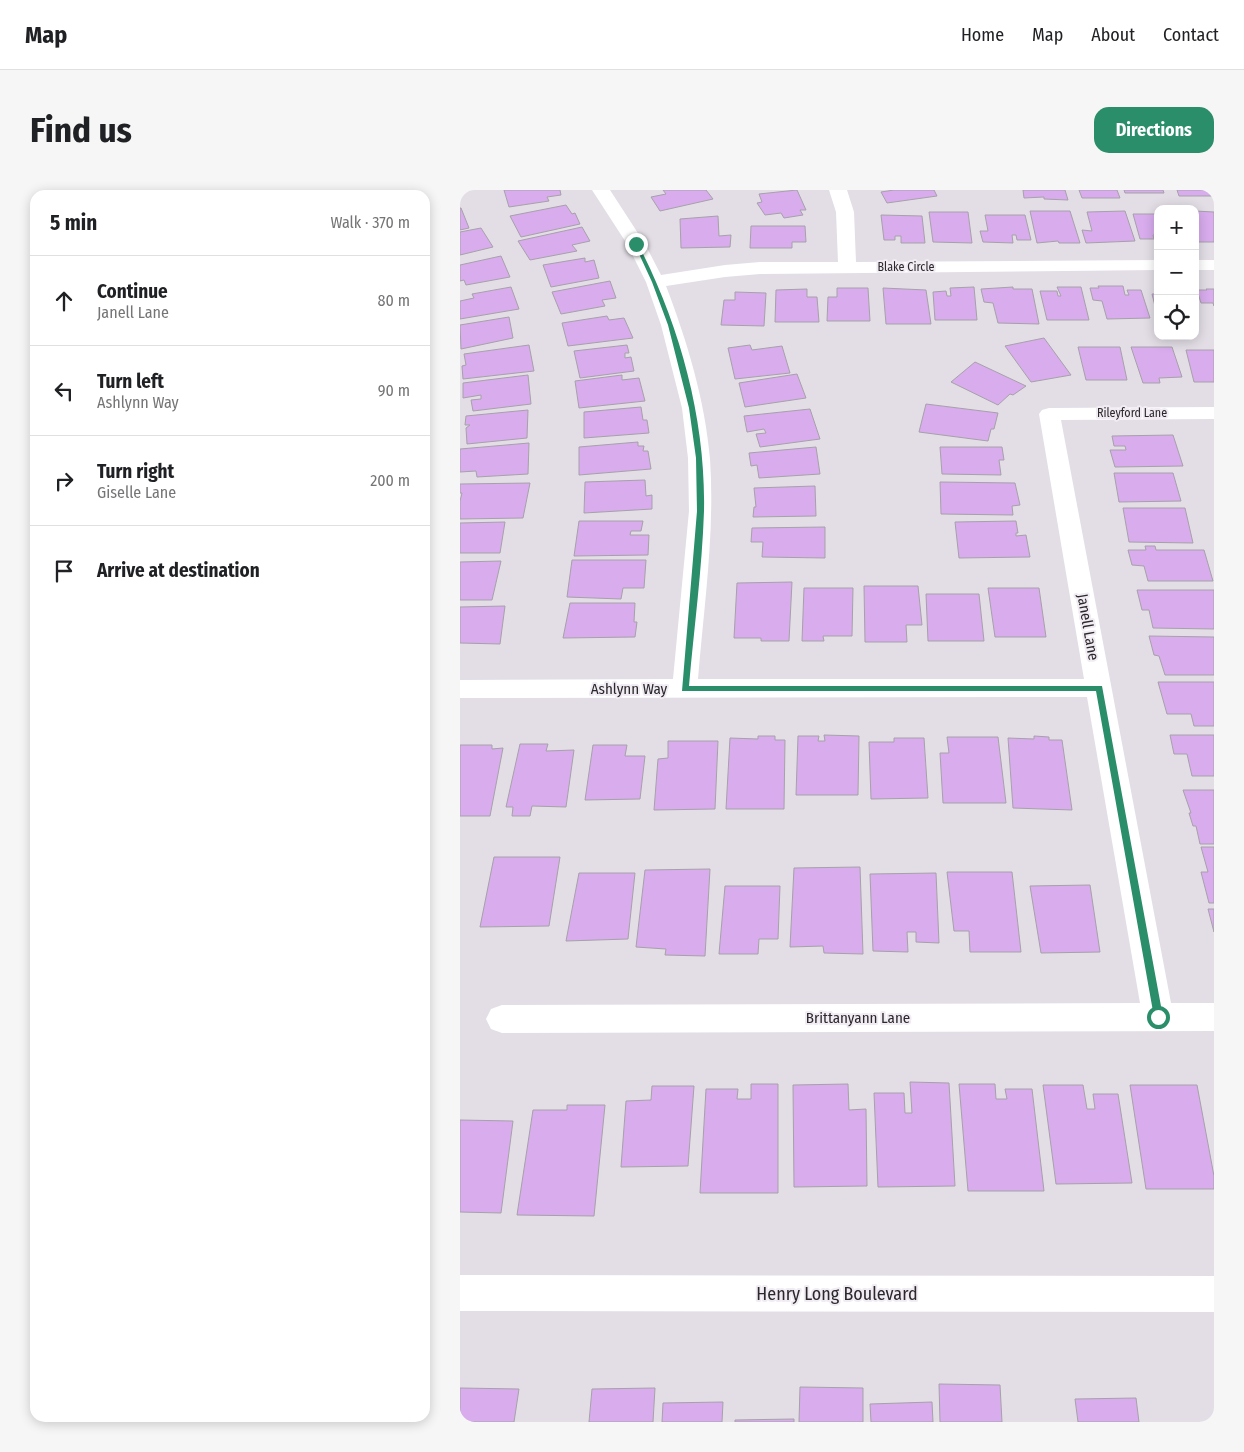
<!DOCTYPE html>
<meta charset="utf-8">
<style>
:root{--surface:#fff;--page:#f6f6f6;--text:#202124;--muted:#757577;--line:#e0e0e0;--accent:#298e69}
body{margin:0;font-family:"Fira Sans Condensed",sans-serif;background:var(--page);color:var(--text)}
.controls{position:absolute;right:15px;top:15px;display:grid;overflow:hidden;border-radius:10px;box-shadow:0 2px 12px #0003}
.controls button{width:45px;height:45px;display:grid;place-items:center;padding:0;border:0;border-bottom:1px solid var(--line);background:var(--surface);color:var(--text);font:25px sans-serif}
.stop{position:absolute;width:15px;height:15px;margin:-11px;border:4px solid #298e69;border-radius:50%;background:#fff}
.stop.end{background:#298e69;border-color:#fff;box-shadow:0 1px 5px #0008}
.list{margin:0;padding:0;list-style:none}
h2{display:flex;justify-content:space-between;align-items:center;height:65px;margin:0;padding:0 20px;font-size:21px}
h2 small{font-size:16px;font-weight:400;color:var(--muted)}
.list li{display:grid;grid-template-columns:32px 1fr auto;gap:15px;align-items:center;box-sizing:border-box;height:90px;padding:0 20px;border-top:1px solid var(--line)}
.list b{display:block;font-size:19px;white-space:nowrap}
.list p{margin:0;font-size:16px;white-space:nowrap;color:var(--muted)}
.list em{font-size:16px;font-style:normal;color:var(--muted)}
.icon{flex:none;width:28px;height:28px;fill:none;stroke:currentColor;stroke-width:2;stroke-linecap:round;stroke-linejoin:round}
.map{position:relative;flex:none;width:754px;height:1232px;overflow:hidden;border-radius:15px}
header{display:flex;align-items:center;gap:30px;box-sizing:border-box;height:70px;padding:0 25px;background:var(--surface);border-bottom:1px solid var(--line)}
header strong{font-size:24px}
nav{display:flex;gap:28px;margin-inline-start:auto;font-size:18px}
.intro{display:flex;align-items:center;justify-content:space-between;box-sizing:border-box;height:120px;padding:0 30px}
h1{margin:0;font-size:35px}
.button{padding:12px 22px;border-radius:15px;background:var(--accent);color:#fff;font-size:18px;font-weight:700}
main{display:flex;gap:30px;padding:0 30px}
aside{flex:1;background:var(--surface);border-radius:15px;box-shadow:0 2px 12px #0003}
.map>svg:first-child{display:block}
</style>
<header>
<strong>Map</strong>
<nav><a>Home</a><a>Map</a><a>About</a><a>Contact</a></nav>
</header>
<div class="intro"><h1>Find us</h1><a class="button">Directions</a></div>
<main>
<aside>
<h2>5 min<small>Walk · 370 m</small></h2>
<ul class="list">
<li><svg class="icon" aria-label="ahead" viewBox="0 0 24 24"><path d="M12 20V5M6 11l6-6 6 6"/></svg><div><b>Continue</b><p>Janell Lane</p></div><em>80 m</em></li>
<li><svg class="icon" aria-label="left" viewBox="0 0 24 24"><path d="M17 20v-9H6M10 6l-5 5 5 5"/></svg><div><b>Turn left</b><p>Ashlynn Way</p></div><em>90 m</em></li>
<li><svg class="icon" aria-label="right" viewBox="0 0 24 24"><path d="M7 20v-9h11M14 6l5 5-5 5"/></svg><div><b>Turn right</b><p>Giselle Lane</p></div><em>200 m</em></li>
<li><svg class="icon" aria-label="arrive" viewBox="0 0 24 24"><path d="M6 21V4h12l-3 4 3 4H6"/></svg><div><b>Arrive at destination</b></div></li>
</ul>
</aside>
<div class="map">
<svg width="754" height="1232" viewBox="0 0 754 1232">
<rect width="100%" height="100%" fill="#e3dee6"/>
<g fill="#d8aced" stroke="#a6a1a9">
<path d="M 44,0 L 100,0 L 101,5 L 87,7 L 89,11 L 49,17 Z"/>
<path d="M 203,0 L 246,0 L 253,9 L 200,21 L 191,7 L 206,4 Z"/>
<path d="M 337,0 L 346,20 L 340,20 L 343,25 L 324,28 L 321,23 L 305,25 L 297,13 L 302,12 L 299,4 Z"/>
<path d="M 434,0 L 474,0 L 477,6 L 427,13 L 421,2 Z"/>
<path d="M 563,0 L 605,0 L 608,10 L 584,9 L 584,7 L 564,8 Z"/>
<path d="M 619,0 L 657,0 L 660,8 L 622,8 Z"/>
<path d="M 664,0 L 703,0 L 704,3 L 665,3 Z"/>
<path d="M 717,0 L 754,0 L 754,6 L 719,6 Z"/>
<path d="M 106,15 L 112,24 L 115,23 L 120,34 L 61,47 L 50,26 Z"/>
<path d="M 0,18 L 1,18 L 9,38 L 0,40 Z"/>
<path d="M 570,21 L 610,21 L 620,53 L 599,53 L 598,51 L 577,53 Z"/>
<path d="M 665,21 L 675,51 L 626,53 L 622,40 L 632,41 L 627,22 Z"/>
<path d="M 735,21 L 754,22 L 754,52 L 735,52 Z"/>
<path d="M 469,22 L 508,22 L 512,53 L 473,52 Z"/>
<path d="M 673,24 L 698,24 L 698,45 L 693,45 L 694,49 L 680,49 Z"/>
<path d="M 421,25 L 462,26 L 465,53 L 441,53 L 441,46 L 435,46 L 435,50 L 424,50 Z"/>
<path d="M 525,25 L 565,25 L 571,50 L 557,50 L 556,45 L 552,45 L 553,53 L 523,52 L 520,41 L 528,41 Z"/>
<path d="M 258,26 L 259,46 L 271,45 L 270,57 L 221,58 L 220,29 Z"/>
<path d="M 291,36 L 345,36 L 346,52 L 332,52 L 332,58 L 290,58 Z"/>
<path d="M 122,37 L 130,51 L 112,55 L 117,61 L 70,70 L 58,51 Z"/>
<path d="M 21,38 L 33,57 L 0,65 L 0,42 Z"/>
<path d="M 41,66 L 50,87 L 6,95 L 4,90 L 0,91 L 0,75 Z"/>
<path d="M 125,68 L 125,72 L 134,70 L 139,88 L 91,97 L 83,75 Z"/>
<path d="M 150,91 L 156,108 L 142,110 L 145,116 L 101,124 L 92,102 Z"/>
<path d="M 638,96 L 663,96 L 665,105 L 669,105 L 667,100 L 681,100 L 690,128 L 647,129 L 642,111 L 633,110 L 630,98 L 639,98 Z"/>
<path d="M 51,97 L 59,119 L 0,129 L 0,111 L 14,108 L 12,104 Z"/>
<path d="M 514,97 L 517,130 L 475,130 L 473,102 L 486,101 L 487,106 L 491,106 L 490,98 Z"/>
<path d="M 553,97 L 553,99 L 572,99 L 579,134 L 538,133 L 533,113 L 524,112 L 521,99 Z"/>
<path d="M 597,97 L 621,97 L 629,130 L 587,130 L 580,101 L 597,101 L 598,106 L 601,106 Z"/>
<path d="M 377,98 L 408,98 L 410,131 L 367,131 L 368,107 L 377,107 Z"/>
<path d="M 423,98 L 466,100 L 471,134 L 426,134 Z"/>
<path d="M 347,99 L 347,107 L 357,107 L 359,132 L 315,132 L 316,100 Z"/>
<path d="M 746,99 L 754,99 L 754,116 L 753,113 L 741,113 L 737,100 L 747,100 Z"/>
<path d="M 275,102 L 306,103 L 304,136 L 261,135 L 264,110 L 275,110 Z"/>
<path d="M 692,104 L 698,104 L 698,128 Z"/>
<path d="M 147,126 L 149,130 L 164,128 L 173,148 L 108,156 L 102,133 Z"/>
<path d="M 49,127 L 53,148 L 1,159 L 0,135 Z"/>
<path d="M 584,148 L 611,185 L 571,192 L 545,156 Z"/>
<path d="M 69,155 L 74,181 L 3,189 L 2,176 L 6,175 L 4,164 Z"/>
<path d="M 167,155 L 169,163 L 165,163 L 165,168 L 171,167 L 174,181 L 120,188 L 114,161 Z"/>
<path d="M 290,155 L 292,160 L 322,156 L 330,183 L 275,189 L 268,158 Z"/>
<path d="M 618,157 L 660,157 L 667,190 L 626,190 Z"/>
<path d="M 671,157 L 712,157 L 722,187 L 699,188 L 700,193 L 683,193 Z"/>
<path d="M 726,160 L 754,160 L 754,192 L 734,192 Z"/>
<path d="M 515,172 L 566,196 L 553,205 L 550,204 L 538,215 L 491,192 Z"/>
<path d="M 337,184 L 346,208 L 285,217 L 279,193 Z"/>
<path d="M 68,185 L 71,214 L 13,221 L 11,210 L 21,209 L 21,205 L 3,208 L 3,193 Z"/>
<path d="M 162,185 L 162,190 L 179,188 L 185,211 L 119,218 L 115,191 Z"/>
<path d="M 466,214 L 538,223 L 534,239 L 531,239 L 528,251 L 459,242 Z"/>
<path d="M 181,217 L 183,230 L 187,230 L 189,243 L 124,248 L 124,222 Z"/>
<path d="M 350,219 L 360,249 L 300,257 L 296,244 L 306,243 L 304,239 L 287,242 L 284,226 Z"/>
<path d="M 68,220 L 67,248 L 7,254 L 6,238 L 10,235 L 5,235 L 6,226 Z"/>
<path d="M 713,245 L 723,276 L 655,277 L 650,260 L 666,260 L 665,256 L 654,256 L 652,246 Z"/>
<path d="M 178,252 L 178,256 L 184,256 L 183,261 L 188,261 L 191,279 L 119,285 L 119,257 Z"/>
<path d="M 69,253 L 68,284 L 17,287 L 16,281 L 0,282 L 0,259 Z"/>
<path d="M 356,257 L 360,284 L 299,288 L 297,275 L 291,276 L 289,263 Z"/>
<path d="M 480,257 L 542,257 L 544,270 L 539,270 L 541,285 L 482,284 Z"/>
<path d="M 654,283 L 713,283 L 721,311 L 659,312 Z"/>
<path d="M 185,290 L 186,306 L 192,305 L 192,319 L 124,323 L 125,292 Z"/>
<path d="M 480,292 L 555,293 L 560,315 L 552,316 L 553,325 L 481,324 Z"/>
<path d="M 70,293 L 63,328 L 0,329 L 0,311 L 2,303 L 0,303 L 0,294 Z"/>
<path d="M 355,296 L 356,326 L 293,327 L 294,317 L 296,317 L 294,298 Z"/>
<path d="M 663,318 L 725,318 L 733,353 L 669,352 Z"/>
<path d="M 119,331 L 183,331 L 181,341 L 171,341 L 170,345 L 189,345 L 188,365 L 114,366 Z"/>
<path d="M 556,331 L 558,343 L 556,343 L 556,346 L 566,345 L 570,367 L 499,368 L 495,332 Z"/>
<path d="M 45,332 L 40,363 L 0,363 L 0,333 Z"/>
<path d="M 365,337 L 365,368 L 302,367 L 303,352 L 291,352 L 292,338 Z"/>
<path d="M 685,356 L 695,356 L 696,360 L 744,360 L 753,391 L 688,391 L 684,376 L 672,375 L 668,360 L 686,360 Z"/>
<path d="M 112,370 L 186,370 L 184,398 L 163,398 L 161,409 L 107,407 Z"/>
<path d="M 41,371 L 32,410 L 0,410 L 0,372 Z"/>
<path d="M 332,392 L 329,451 L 301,451 L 301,448 L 274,448 L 277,393 Z"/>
<path d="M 404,396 L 458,396 L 462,435 L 446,435 L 447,452 L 405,452 Z"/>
<path d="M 344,398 L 393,398 L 392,446 L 363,446 L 364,451 L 342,451 Z"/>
<path d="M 528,398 L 579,398 L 586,447 L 535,447 Z"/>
<path d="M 677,400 L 754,400 L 754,439 L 693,438 L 689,420 L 682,420 Z"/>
<path d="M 466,404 L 519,404 L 524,451 L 468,451 Z"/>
<path d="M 110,413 L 175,413 L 174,432 L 177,432 L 175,447 L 103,448 Z"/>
<path d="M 45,416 L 40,454 L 0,453 L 0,417 Z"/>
<path d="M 689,446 L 754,447 L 754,485 L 705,485 L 699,466 L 694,465 Z"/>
<path d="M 698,492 L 754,492 L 754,536 L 734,536 L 731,524 L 707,524 Z"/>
<path d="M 364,545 L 399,546 L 398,605 L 336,605 L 338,546 L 359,546 L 358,551 L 365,551 Z"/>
<path d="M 710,545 L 754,545 L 754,586 L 732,586 L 727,564 L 714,564 Z"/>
<path d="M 298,546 L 315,546 L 315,550 L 325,550 L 324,619 L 266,619 L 270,548 L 298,549 Z"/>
<path d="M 574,546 L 589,547 L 589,550 L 602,550 L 612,620 L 553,618 L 548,548 L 574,549 Z"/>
<path d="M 487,547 L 538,547 L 546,613 L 483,613 L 480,563 L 489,563 Z"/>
<path d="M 434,548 L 464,548 L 468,608 L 411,609 L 409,552 L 434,552 Z"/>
<path d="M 208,551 L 258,551 L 255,619 L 194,620 L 198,569 L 208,568 Z"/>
<path d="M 60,554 L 88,554 L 86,561 L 114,560 L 106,617 L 72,616 L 70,626 L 52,626 L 53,617 L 46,617 Z"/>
<path d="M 0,555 L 32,555 L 32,559 L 43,558 L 30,626 L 0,626 Z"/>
<path d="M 133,555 L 167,555 L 165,566 L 185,566 L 180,609 L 125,610 Z"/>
<path d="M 723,600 L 754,600 L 754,654 L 740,654 L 736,636 L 733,636 L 729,623 L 731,623 Z"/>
<path d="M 741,657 L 754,657 L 754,713 L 749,713 L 741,682 L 748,682 Z"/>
<path d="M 34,667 L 100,667 L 89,736 L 20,737 Z"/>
<path d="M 400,677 L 403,764 L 364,763 L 363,756 L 330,757 L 334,678 Z"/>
<path d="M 250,679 L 245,766 L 205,765 L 206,759 L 176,757 L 185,680 Z"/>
<path d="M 487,682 L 552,682 L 561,762 L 510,762 L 509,741 L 494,741 Z"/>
<path d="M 119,683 L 175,683 L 168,749 L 106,751 Z"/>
<path d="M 476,683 L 479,753 L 456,752 L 456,742 L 447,742 L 448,762 L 413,761 L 410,684 Z"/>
<path d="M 630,695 L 640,762 L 581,763 L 570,696 Z"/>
<path d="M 265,696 L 320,696 L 318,749 L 299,749 L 298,764 L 259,764 Z"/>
<path d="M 748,719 L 754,719 L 754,742 Z"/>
<path d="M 450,892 L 489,893 L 495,996 L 418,997 L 414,903 L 444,903 L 445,923 L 452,923 Z"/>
<path d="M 291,894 L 318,894 L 318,1003 L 240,1003 L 246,899 L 278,899 L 277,909 L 291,909 Z"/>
<path d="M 388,894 L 389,920 L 406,919 L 407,996 L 334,997 L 333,895 Z"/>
<path d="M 499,894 L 535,894 L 536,909 L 547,909 L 545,899 L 572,899 L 584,1001 L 508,1001 Z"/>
<path d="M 583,895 L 623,895 L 627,919 L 635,919 L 633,904 L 658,904 L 672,993 L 596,994 Z"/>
<path d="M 670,895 L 737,895 L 754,986 L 754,999 L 686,999 Z"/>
<path d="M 192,896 L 234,896 L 228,976 L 161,977 L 166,911 L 191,910 Z"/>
<path d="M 107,915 L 145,915 L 134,1026 L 57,1025 L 73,920 L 107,920 Z"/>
<path d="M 0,930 L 53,931 L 41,1023 L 0,1022 Z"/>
<path d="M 479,1194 L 540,1195 L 542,1232 L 480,1232 Z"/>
<path d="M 340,1197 L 403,1198 L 403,1232 L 339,1232 Z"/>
<path d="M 0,1198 L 59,1199 L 54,1232 L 0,1232 Z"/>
<path d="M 195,1198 L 193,1232 L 129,1232 L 132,1199 Z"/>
<path d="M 676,1208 L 679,1232 L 618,1232 L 615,1209 Z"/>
<path d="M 263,1212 L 262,1232 L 202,1232 L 203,1213 Z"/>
<path d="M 472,1212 L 473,1232 L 411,1232 L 410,1214 Z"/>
<path d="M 334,1229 L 334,1232 L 275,1232 L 275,1230 Z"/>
</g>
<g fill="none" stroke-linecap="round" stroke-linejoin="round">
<g fill="#fff" fill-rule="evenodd">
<path d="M 132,0 L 150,0 L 185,54 L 201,85 L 265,75 L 300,72 L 378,72 L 376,22 L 369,0 L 387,0 L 394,22 L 396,72 L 698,70 L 698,80 L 300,84 L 265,87 L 206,96 C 227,151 245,210 250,269 C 255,342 244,416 238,489 L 624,489 L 579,224 L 582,220 L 589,218 L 754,217 L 754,229 L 601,230 L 711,813 L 754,813 L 754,841 L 42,843 L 31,839 L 26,829 L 31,819 L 42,815 L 680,813 L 627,507 L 0,508 L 0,490 L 213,489 L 229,321 L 228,268 L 222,218 L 201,135 L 186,92 L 167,54 Z"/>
<rect x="735" y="70" width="19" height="10"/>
<path d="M 0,1085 L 754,1086 L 754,1122 L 0,1121 Z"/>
</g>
</g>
<path fill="#298e69" d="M 174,53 L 178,54 C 220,135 246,230 244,321 C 242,380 234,438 229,496 L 642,496 L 703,827 L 702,830 L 695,830 L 694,827 L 636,501 L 222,501 L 237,321 L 236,268 L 229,218 L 208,135 L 192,92 Z"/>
<g text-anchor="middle" stroke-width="4" stroke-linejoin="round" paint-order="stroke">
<g font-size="12" fill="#2a282b" stroke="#f1ebf3">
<text x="446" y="81">Blake Circle</text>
<text x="672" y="227">Rileyford Lane</text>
</g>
<g font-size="15" fill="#2a282b" stroke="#f1ebf3">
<text transform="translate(628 437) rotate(80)" y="5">Janell Lane</text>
<text x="169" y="504">Ashlynn Way</text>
<text x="398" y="833">Brittanyann Lane</text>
</g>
<g font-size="18" fill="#2a282b" stroke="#f1ebf3">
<text x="377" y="1110">Henry Long Boulevard</text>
</g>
</g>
</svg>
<div class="controls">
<button>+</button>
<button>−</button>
<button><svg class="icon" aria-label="locate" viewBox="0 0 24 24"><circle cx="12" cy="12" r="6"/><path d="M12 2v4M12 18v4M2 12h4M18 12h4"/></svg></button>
</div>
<div class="stop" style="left:698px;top:827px"></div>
<div class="stop end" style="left:176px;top:54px"></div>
</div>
</main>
